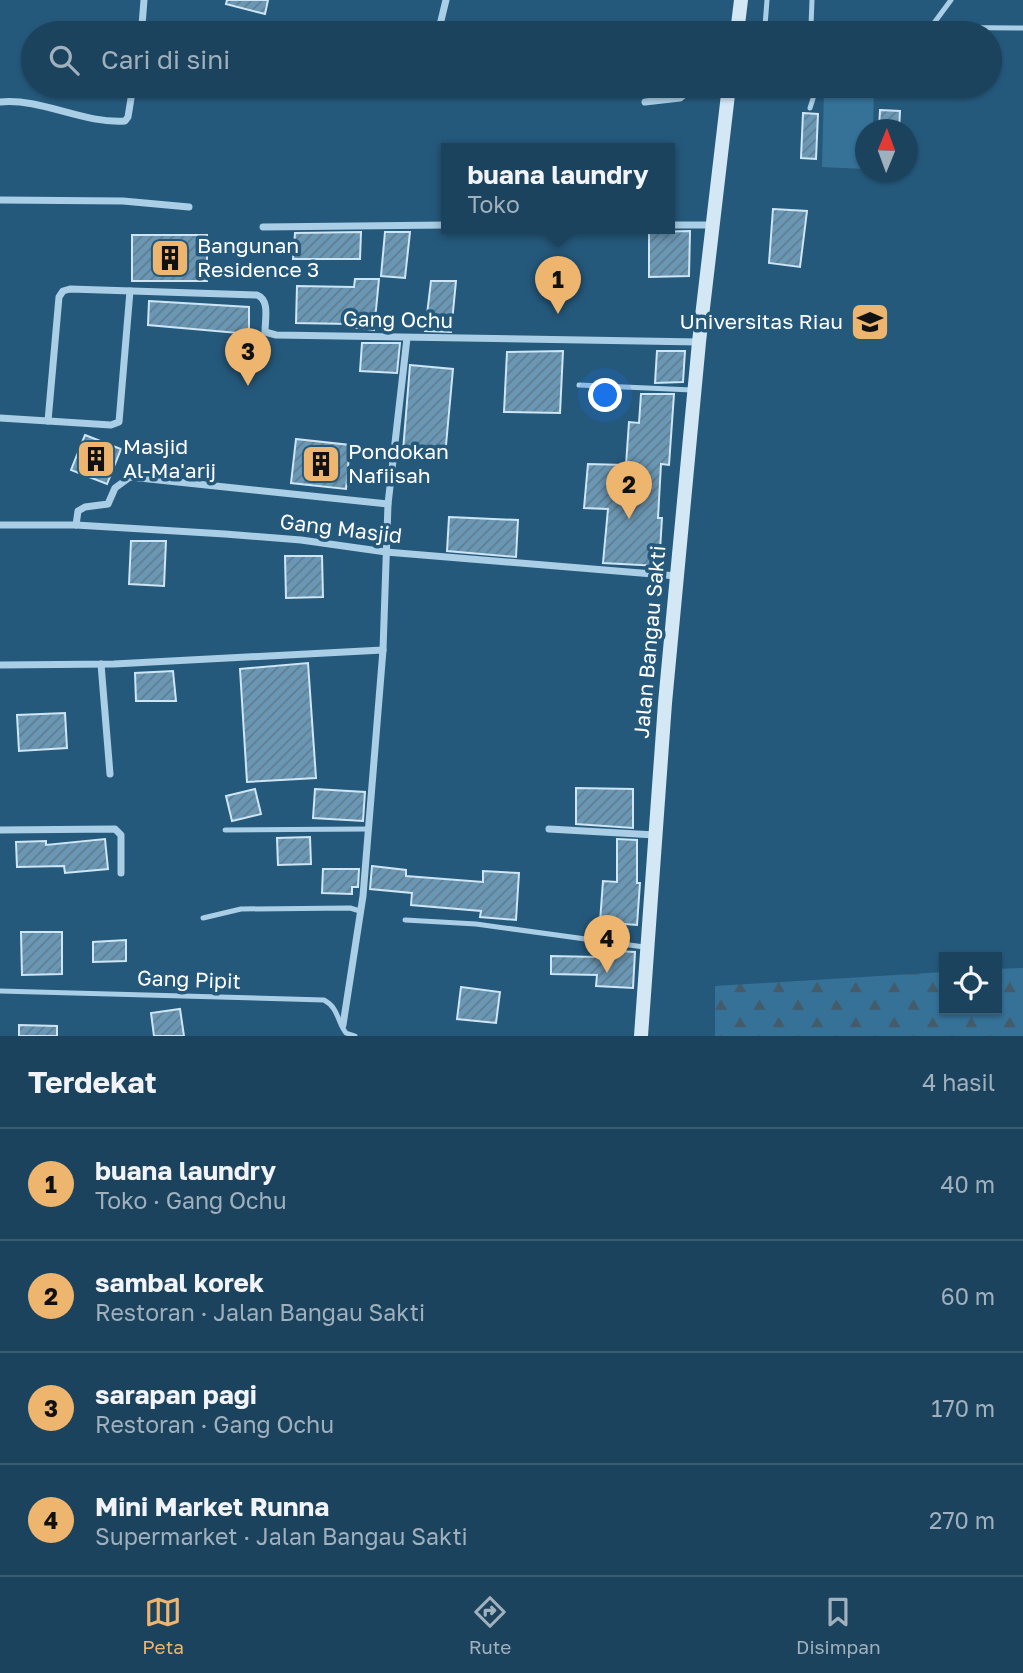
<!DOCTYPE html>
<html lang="id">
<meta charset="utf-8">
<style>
:root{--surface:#1c435d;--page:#254a63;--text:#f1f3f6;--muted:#a0b0bc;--line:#3a5c72;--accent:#eeb56e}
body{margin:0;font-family:"Golos Text",sans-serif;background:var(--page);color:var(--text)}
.controls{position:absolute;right:21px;bottom:21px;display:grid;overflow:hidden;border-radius:0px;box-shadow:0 2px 5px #0004}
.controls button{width:63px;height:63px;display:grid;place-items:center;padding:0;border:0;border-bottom:2px solid var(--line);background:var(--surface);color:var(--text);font:35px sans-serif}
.compass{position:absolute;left:855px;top:119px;width:63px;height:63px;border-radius:50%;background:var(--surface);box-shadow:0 2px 5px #0004;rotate:1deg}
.you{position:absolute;left:606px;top:396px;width:24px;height:24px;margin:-18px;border:5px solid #fff;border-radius:50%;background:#1a73e8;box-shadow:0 0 0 10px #1a73e833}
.badge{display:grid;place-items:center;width:46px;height:46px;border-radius:50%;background:var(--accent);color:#111;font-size:23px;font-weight:700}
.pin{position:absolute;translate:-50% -58px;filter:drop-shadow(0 2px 4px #0008)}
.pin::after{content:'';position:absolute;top:37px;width:24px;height:21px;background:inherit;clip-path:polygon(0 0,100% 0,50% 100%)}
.popup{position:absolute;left:441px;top:143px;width:234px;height:91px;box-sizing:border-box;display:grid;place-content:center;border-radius:0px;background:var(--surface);filter:drop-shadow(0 2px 5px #0005);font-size:23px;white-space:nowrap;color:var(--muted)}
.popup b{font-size:26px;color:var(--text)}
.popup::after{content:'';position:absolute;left:50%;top:100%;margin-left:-14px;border:14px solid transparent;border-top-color:var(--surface)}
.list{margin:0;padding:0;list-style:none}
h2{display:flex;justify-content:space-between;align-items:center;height:91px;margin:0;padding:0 28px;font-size:30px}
h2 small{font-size:23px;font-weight:400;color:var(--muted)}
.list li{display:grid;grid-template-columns:46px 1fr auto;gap:21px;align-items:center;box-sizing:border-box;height:112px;padding:0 28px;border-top:2px solid var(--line)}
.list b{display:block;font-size:26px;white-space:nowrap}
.list p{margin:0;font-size:23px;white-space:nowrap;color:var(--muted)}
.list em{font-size:23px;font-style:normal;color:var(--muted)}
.icon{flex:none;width:38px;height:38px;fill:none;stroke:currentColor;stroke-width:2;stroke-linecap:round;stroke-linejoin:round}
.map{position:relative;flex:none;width:1023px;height:1036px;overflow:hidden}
.search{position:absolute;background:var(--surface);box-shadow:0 2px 5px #0004;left:21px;right:21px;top:21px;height:77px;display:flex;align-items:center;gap:18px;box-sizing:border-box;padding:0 24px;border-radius:38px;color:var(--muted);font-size:26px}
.sheet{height:539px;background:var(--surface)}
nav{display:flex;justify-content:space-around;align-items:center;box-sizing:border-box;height:98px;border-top:2px solid var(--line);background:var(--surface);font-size:19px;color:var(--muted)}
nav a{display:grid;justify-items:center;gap:4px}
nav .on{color:var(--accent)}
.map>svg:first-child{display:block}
</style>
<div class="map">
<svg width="1023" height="1036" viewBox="0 0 1023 1036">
<defs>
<pattern id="forest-firs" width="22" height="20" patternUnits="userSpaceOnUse" patternTransform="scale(1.75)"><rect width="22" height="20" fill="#367298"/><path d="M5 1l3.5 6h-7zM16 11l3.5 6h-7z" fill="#435b6a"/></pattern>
<pattern id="building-hatch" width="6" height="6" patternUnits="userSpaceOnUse" patternTransform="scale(1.75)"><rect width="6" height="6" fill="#6a97b4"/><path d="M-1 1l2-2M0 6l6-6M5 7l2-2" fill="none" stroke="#607d90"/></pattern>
</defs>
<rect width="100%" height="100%" fill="#25597c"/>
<path fill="url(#forest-firs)" d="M 1023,968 L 1023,1036 L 715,1036 L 715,986 L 944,972 L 944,1010 L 997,1010 L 997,969 Z"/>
<path fill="#367298" d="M 824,90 L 874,91 L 873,129 L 866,130 L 865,169 L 822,167 Z"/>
<g fill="url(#building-hatch)" stroke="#cde5f4" stroke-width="2">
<path d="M 227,0 L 268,0 L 265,14 L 226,4 Z"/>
<path d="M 880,110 L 900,111 L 899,130 L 879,130 Z"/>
<path d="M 803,113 L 818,114 L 816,159 L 801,158 Z"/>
<path d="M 773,209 L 807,211 L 800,267 L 769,263 Z"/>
<path d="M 690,231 L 689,276 L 649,277 L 649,232 Z"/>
<path d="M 361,232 L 360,259 L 293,259 L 295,233 Z"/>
<path d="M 385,232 L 410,232 L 405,278 L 381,276 Z"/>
<rect x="132" y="235" width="75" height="46"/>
<path d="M 355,279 L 379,279 L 374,330 L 349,327 L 350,324 L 296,323 L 297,286 L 354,287 Z"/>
<path d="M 431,281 L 456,281 L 451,332 L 425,331 Z"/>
<path d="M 149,301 L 249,307 L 249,334 L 148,325 Z"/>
<path d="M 362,343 L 400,343 L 397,373 L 360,371 Z"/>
<path d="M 563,351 L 560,413 L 504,412 L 507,352 Z"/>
<path d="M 657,351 L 685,351 L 683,382 L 655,383 Z"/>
<path d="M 410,365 L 453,369 L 445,456 L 403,451 Z"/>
<path d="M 641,394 L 674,394 L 669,465 L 661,464 L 658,518 L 662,518 L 659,566 L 603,563 L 608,509 L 584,508 L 588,464 L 626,465 L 629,422 L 639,423 Z"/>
<path d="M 85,435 L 121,449 L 107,484 L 71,470 Z"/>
<path d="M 296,439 L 350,445 L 346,489 L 291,483 Z"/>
<path d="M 449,517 L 518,520 L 516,557 L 447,551 Z"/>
<path d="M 131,541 L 166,541 L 164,586 L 129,584 Z"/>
<path d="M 285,556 L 322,556 L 323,597 L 286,598 Z"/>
<path d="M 308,663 L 316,778 L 247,782 L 240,669 Z"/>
<path d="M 173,671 L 176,701 L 136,701 L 135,673 Z"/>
<path d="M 65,713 L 67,748 L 19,751 L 17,715 Z"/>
<path d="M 576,788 L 633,789 L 633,828 L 576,824 Z"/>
<path d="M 255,789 L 261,814 L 232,821 L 226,796 Z"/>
<path d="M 315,789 L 365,792 L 363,821 L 313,818 Z"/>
<path d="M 310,837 L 311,864 L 278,865 L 277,838 Z"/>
<path d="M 105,839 L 108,869 L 65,873 L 64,866 L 17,867 L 16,842 L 46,841 L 46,845 Z"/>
<path d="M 617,839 L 637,840 L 637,883 L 640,883 L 637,925 L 600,922 L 603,881 L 617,882 Z"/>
<path d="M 372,866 L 406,870 L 406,876 L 483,882 L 483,871 L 519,873 L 516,920 L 480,917 L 481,911 L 411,905 L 412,893 L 370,889 Z"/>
<path d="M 323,869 L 359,869 L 358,887 L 352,887 L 352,894 L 322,893 Z"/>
<path d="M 21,932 L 62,932 L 62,974 L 22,975 Z"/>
<path d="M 126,940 L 126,961 L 93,962 L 93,942 Z"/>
<path d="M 599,950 L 635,952 L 633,988 L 596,986 L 597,975 L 551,974 L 551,956 L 598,957 Z"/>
<path d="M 461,987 L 500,992 L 496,1023 L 457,1019 Z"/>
<path d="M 180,1009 L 184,1036 L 154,1036 L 151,1013 Z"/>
<path d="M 19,1025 L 57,1026 L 57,1036 L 19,1036 Z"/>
</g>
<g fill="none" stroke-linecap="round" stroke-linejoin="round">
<g stroke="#aacee5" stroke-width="5">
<path d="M 739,23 L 765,26 L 1023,28"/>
<path d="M 765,26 L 767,0"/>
<path d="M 811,26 L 812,0"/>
<path d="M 931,27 L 951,0"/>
<path d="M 810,108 L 817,86"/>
<path d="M 579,385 L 692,390"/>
<path d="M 225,830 L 368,829"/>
<path d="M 203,918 L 241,909 L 350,908 L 360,911"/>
<path d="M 405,920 L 476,924 L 644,947"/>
<path d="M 0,991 L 324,1000 C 339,1008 337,1022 346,1033 L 355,1036"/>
</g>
<g stroke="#aacee5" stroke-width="7">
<path d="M 144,0 L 142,25 L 150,26 L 414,33"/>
<path d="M 438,33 L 446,0"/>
<path d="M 0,102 C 42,98 83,124 125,121 L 128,117 L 133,86"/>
<path d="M 645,102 L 680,98 L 687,92 L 728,88"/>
<path d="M 0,200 L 123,201 L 189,207"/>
<path d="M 670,225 L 714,225"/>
<path d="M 263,227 L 446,225"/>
<path d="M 0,418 L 48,421 L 59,297 L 63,291 L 70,289 L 257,295 C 270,300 265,319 265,332 L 276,335 L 699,342"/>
<path d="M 48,421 L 111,425 L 119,422 L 130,291"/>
<path d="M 0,525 L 76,525 L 225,534 L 301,540 L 386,552 L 677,576"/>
<path d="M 76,525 L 78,511 L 85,507 L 108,504 L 115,488 L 130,477 L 388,504"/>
<path d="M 101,664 L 110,774"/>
<path d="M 0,665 L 114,664 L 383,650"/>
<path d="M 549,829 L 655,835"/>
<path d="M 0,830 L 115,829 L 121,835 L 121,873"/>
<path d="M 343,1025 L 363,896 L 383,650 L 388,504 L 407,338"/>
</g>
<g stroke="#d3e7f5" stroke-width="14">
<path d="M 737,33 L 741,0"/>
<path d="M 641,1036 L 665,703 L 699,342 L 729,86"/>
</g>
</g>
<defs>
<g id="building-square" transform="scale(2.0125)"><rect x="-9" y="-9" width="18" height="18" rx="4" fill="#eeb56e" stroke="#25597c"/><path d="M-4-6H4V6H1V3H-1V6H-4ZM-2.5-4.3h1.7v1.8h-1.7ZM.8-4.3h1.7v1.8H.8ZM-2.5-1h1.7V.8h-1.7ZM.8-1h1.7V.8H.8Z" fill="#111"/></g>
<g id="university-square" transform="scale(2.0125)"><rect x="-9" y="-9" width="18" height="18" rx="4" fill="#eeb56e" stroke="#25597c"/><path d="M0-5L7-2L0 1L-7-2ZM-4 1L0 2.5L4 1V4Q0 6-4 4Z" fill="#111"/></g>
</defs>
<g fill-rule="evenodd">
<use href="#building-square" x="170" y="258"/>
<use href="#university-square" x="870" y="322"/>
<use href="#building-square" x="96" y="459"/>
<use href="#building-square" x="321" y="464"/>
</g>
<g text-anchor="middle" stroke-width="7" stroke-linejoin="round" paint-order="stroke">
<g font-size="21" fill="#fff" stroke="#25597c" text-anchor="start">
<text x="197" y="253">Bangunan<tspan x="197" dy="24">Residence 3</tspan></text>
<text x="843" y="329" text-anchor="end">Universitas Riau</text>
<text x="123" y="454">Masjid<tspan x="123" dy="24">Al-Ma'arij</tspan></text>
<text x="348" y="459">Pondokan<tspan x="348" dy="24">Nafiisah</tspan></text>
</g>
<g font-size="21" fill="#fff" stroke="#25597c">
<text transform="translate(398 320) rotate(1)" y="7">Gang Ochu</text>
<text transform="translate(341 529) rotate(7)" y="7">Gang Masjid</text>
<text transform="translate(650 642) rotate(-85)" y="7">Jalan Bangau Sakti</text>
<text transform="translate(189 980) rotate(2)" y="7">Gang Pipit</text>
</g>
</g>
</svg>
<div class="controls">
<button><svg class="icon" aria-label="locate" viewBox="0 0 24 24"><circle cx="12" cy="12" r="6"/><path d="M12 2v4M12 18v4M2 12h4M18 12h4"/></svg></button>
</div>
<svg class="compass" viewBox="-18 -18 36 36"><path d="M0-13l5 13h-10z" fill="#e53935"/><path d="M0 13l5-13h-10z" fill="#a0b0bc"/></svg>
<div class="you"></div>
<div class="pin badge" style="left:558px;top:314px">1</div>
<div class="popup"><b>buana laundry</b>Toko</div>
<div class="pin badge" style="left:629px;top:519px">2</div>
<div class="pin badge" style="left:248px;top:386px">3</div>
<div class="pin badge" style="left:607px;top:973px">4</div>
<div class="search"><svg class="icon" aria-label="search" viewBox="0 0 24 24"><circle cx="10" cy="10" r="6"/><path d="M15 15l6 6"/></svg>Cari di sini</div>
</div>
<section class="sheet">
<h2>Terdekat<small>4 hasil</small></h2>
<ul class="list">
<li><span class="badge">1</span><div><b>buana laundry</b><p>Toko · Gang Ochu</p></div><em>40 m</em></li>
<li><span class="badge">2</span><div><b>sambal korek</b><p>Restoran · Jalan Bangau Sakti</p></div><em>60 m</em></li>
<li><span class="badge">3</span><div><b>sarapan pagi</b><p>Restoran · Gang Ochu</p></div><em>170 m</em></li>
<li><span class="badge">4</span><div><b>Mini Market Runna</b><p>Supermarket · Jalan Bangau Sakti</p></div><em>270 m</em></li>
</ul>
</section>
<nav>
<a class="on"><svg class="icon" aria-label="map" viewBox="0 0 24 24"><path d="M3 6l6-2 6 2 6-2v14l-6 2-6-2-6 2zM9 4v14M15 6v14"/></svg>Peta</a>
<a><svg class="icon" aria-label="directions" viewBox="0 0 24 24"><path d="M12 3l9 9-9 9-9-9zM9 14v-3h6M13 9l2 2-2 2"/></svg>Rute</a>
<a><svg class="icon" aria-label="saved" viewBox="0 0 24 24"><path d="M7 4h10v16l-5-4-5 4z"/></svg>Disimpan</a>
</nav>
